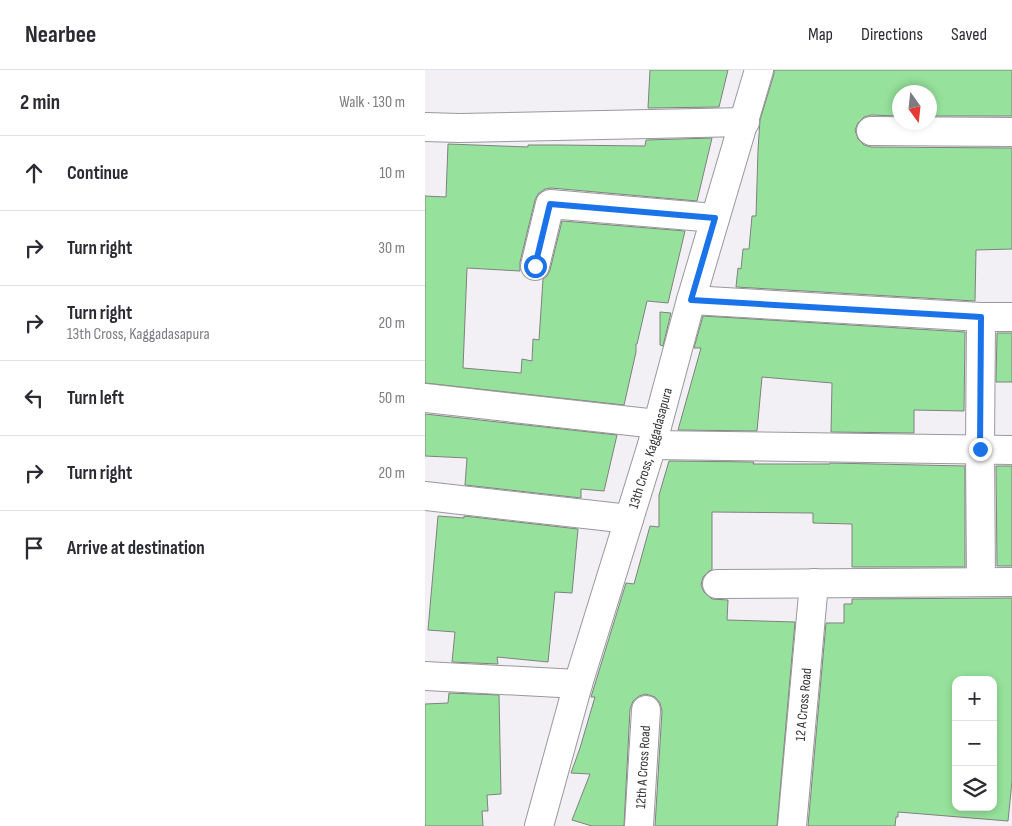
<!DOCTYPE html>
<meta charset="utf-8">
<style>
:root{--surface:#fff;--page:#f7f7f7;--text:#2b2b33;--muted:#7c7c81;--line:#e1e1e2}
body{margin:0;font-family:"Sofia Sans Condensed",sans-serif;background:var(--page);color:var(--text)}
.controls{position:absolute;right:15px;bottom:15px;display:grid;overflow:hidden;border-radius:10px;box-shadow:0 2px 8px #0003}
.controls button{width:45px;height:45px;display:grid;place-items:center;padding:0;border:0;border-bottom:1px solid var(--line);background:var(--surface);color:var(--text);font:25px sans-serif}
.compass{position:absolute;left:467px;top:15px;width:45px;height:45px;border-radius:50%;background:var(--surface);box-shadow:0 2px 8px #0003;rotate:165deg}
.stop{position:absolute;width:15px;height:15px;margin:-11px;border:4px solid #1a73e8;border-radius:50%;background:#fff}
.stop.end{background:#1a73e8;border-color:#fff;box-shadow:0 1px 5px #0008}
.list{margin:0;padding:0;list-style:none}
h2{display:flex;justify-content:space-between;align-items:center;height:65px;margin:0;padding:0 20px;font-size:21px}
h2 small{font-size:16px;font-weight:400;color:var(--muted)}
.list li{display:grid;grid-template-columns:32px 1fr auto;gap:15px;align-items:center;box-sizing:border-box;height:75px;padding:0 20px;border-top:1px solid var(--line)}
.list b{display:block;font-size:19px;white-space:nowrap}
.list p{margin:0;font-size:16px;white-space:nowrap;color:var(--muted)}
.list em{font-size:16px;font-style:normal;color:var(--muted)}
.icon{flex:none;width:28px;height:28px;fill:none;stroke:currentColor;stroke-width:2;stroke-linecap:round;stroke-linejoin:round}
.map{position:relative;flex:none;width:587px;height:756px;overflow:hidden}
header{display:flex;align-items:center;gap:30px;box-sizing:border-box;height:70px;padding:0 25px;background:var(--surface);border-bottom:1px solid var(--line)}
header strong{font-size:24px}
nav{display:flex;gap:28px;margin-inline-start:auto;font-size:18px}
main{display:flex}
aside{flex:1;background:var(--surface)}
.map>svg:first-child{display:block}
</style>
<header>
<strong>Nearbee</strong>
<nav><a>Map</a><a>Directions</a><a>Saved</a></nav>
</header>
<main>
<aside>
<h2>2 min<small>Walk · 130 m</small></h2>
<ul class="list">
<li><svg class="icon" aria-label="ahead" viewBox="0 0 24 24"><path d="M12 20V5M6 11l6-6 6 6"/></svg><div><b>Continue</b></div><em>10 m</em></li>
<li><svg class="icon" aria-label="right" viewBox="0 0 24 24"><path d="M7 20v-9h11M14 6l5 5-5 5"/></svg><div><b>Turn right</b></div><em>30 m</em></li>
<li><svg class="icon" aria-label="right" viewBox="0 0 24 24"><path d="M7 20v-9h11M14 6l5 5-5 5"/></svg><div><b>Turn right</b><p>13th Cross, Kaggadasapura</p></div><em>20 m</em></li>
<li><svg class="icon" aria-label="left" viewBox="0 0 24 24"><path d="M17 20v-9H6M10 6l-5 5 5 5"/></svg><div><b>Turn left</b></div><em>50 m</em></li>
<li><svg class="icon" aria-label="right" viewBox="0 0 24 24"><path d="M7 20v-9h11M14 6l5 5-5 5"/></svg><div><b>Turn right</b></div><em>20 m</em></li>
<li><svg class="icon" aria-label="arrive" viewBox="0 0 24 24"><path d="M6 21V4h12l-3 4 3 4H6"/></svg><div><b>Arrive at destination</b></div></li>
</ul>
</aside>
<div class="map">
<svg width="587" height="756" viewBox="0 0 587 756">
<rect width="100%" height="100%" fill="#f2f0f4"/>
<g fill="#96e29c" stroke="#7f817f" fill-rule="evenodd">
<path d="M 225,0 L 303,0 L 294,37 L 223,38 Z"/>
<path d="M 349,0 L 587,0 L 587,46 L 504,46 L 504,22 L 474,22 L 474,46 L 446,45 L 439,47 L 433,53 L 430,60 L 433,69 L 439,75 L 446,77 L 587,78 L 587,179 L 551,180 L 550,231 L 311,217 L 313,198 L 316,199 L 318,179 L 324,179 L 327,146 L 331,146 L 333,80 L 335,50 L 349,4 Z"/>
<path d="M 287,68 L 272,131 L 126,118 L 120,119 L 113,124 L 110,130 L 95,192 L 95,201 L 42,198 L 38,298 L 96,303 L 97,289 L 107,291 L 108,269 L 114,270 L 118,209 L 122,206 L 125,200 L 137,151 L 260,161 L 243,233 L 222,231 L 212,274 L 211,274 L 211,282 L 199,335 L 0,313 L 0,126 L 21,127 L 23,74 L 103,77 L 103,75 L 135,75 L 220,76 L 221,70 Z"/>
<path d="M 235,242 L 246,243 L 238,276 L 235,275 Z"/>
<path d="M 278,246 L 540,262 L 539,341 L 489,340 L 489,363 L 406,362 L 407,313 L 337,307 L 332,361 L 253,360 L 276,278 L 269,278 Z"/>
<path d="M 572,263 L 587,263 L 587,312 L 571,312 Z"/>
<path d="M 0,344 L 192,365 L 179,421 L 156,419 L 156,428 L 40,415 L 42,388 L 0,386 Z"/>
<path d="M 244,391 L 329,392 L 328,394 L 405,394 L 405,393 L 540,396 L 540,497 L 427,497 L 427,454 L 388,453 L 388,443 L 287,442 L 287,500 L 284,501 L 278,507 L 276,515 L 279,522 L 287,529 L 303,530 L 302,550 L 370,552 L 352,756 L 230,756 L 237,641 L 235,633 L 230,627 L 221,624 L 214,626 L 208,631 L 205,639 L 199,756 L 167,756 L 147,750 L 165,704 L 146,703 L 155,678 L 170,627 L 166,627 L 201,513 L 209,514 L 225,456 L 234,457 L 234,425 Z"/>
<path d="M 571,396 L 587,396 L 587,496 L 572,496 Z"/>
<path d="M 13,446 L 39,448 L 39,446 L 153,459 L 147,523 L 130,522 L 123,592 L 72,587 L 73,594 L 27,592 L 30,562 L 3,560 Z"/>
<path d="M 587,528 L 587,711 L 583,751 L 473,742 L 473,747 L 471,747 L 470,756 L 383,756 L 401,553 L 419,553 L 419,534 L 427,534 L 427,529 ZM 531,610 L 568,610 L 568,737 L 531,737 Z"/>
<path d="M 24,623 L 74,625 L 76,724 L 62,725 L 63,741 L 57,741 L 58,756 L 0,756 L 0,634 L 23,633 Z"/>
</g>
<g fill="none" stroke-linecap="round" stroke-linejoin="round">
<g stroke="#99989c" stroke-width="30">
<g id="minor">
<path d="M 0,57 L 35,58 L 320,52"/>
<path d="M 446,61 L 587,62"/>
<path d="M 110,196 L 125,134 L 290,148"/>
<path d="M 266,230 L 556,247 L 587,247"/>
<path d="M 0,328 L 232,354"/>
<path d="M 227,375 L 587,380"/>
<path d="M 0,426 L 204,449"/>
<path d="M 556,512 L 555,379 L 556,247"/>
<path d="M 292,514 L 587,512"/>
<path d="M 0,606 L 153,614"/>
<path id="s1" d="M 114,756 L 153,614 L 227,375 L 266,230 L 334,0"/>
<path id="s2" d="M 214,756 L 221,640"/>
<path id="s3" d="M 367,756 L 389,513"/>
</g>
</g>
<use href="#minor" stroke="#fff" stroke-width="28"/>
</g>
<g fill="none" stroke-linecap="round" stroke-linejoin="round">
<path stroke="#1a73e8" stroke-width="6" d="M 110,196 L 125,134 L 290,148 L 266,230 L 556,247 L 555,379"/>
</g>
<g text-anchor="middle" stroke-width="4.5" stroke-linejoin="round" paint-order="stroke">
<g font-size="14" fill="#313032" stroke="#fefeff">
<text dy="5" stroke="none"><textPath href="#s1" startOffset="394">13th Cross, Kaggadasapura</textPath></text>
<text dy="5" stroke="none"><textPath href="#s3" startOffset="122">12 A Cross Road</textPath></text>
<text dy="5" stroke="none"><textPath href="#s2" startOffset="59">12th A Cross Road</textPath></text>
</g>
</g>
</svg>
<div class="controls">
<button>+</button>
<button>−</button>
<button><svg class="icon" aria-label="layers" viewBox="0 0 24 24"><path d="M12 4l9 5-9 5-9-5zM3 14l9 5 9-5"/></svg></button>
</div>
<svg class="compass" viewBox="-18 -18 36 36"><path d="M0-13l5 13h-10z" fill="#e53935"/><path d="M0 13l5-13h-10z" fill="#7c7c81"/></svg>
<div class="stop" style="left:110px;top:196px"></div>
<div class="stop end" style="left:555px;top:379px"></div>
</div>
</main>
